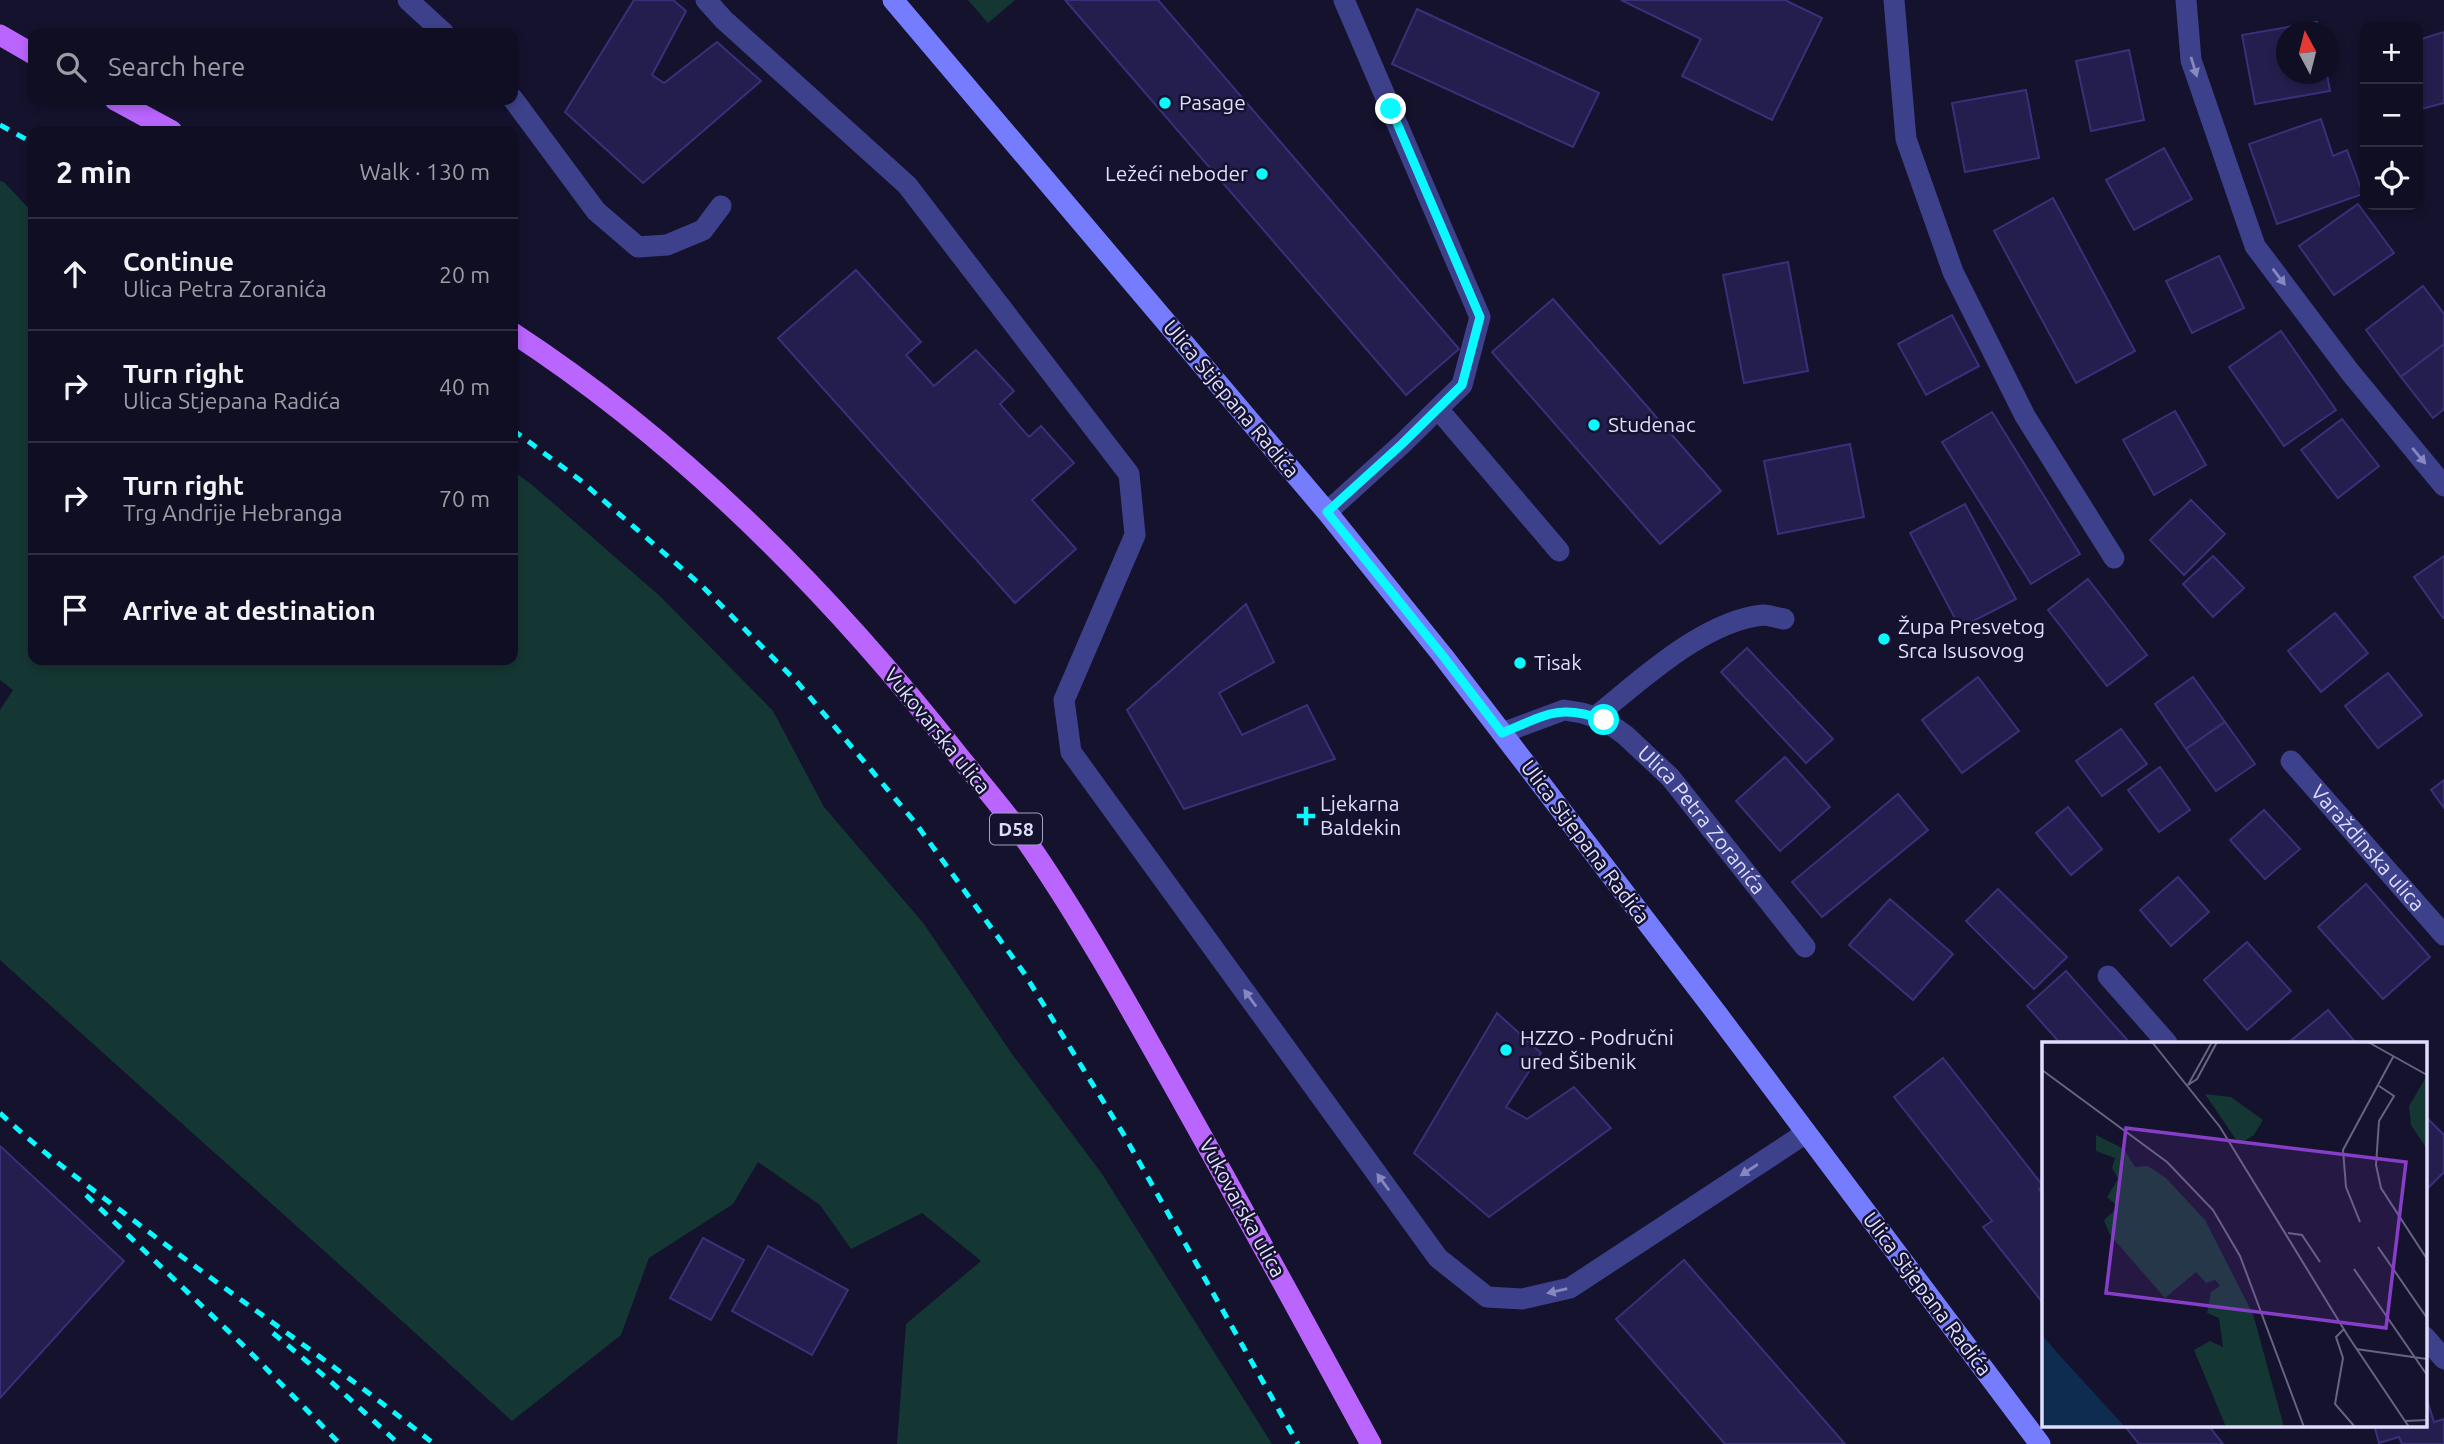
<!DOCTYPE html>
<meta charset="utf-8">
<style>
:root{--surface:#0f0e22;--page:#18172a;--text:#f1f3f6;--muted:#9b9ca5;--line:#2f2e40}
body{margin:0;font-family:Ubuntu,sans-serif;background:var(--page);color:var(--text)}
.controls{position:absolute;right:21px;top:21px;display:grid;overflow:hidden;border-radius:14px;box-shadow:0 4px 10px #0003}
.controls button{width:63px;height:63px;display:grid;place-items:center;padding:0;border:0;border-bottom:2px solid var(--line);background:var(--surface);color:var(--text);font:35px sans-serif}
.compass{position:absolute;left:2276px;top:21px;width:63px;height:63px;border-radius:50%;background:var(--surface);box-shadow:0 4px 10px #0003;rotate:353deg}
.stop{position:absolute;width:21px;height:21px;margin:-16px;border:5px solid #0bf9fe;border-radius:50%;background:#fff}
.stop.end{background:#0bf9fe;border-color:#fff;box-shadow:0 2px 7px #0008}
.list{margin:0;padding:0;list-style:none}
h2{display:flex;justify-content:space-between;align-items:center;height:91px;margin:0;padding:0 28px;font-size:30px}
h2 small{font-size:23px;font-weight:400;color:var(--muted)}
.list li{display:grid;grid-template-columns:46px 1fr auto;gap:21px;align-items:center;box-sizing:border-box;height:112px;padding:0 28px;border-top:2px solid var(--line)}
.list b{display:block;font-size:26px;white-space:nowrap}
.list p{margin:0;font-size:23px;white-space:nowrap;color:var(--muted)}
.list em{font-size:23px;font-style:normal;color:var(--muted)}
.icon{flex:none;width:38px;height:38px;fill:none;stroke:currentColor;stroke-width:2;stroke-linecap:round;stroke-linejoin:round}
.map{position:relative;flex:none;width:2444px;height:1444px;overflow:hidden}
.search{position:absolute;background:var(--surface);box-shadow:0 4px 10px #0003;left:28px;top:28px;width:490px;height:77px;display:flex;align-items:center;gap:18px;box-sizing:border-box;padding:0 24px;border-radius:14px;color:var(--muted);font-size:26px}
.panel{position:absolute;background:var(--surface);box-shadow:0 4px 10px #0003;left:28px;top:126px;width:490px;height:539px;border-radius:14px}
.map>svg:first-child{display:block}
</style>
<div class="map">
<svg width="2444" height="1444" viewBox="0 0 2444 1444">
<rect width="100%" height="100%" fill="#14122d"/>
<g fill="#153733">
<path d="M 968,0 L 1015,0 L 988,23 Z"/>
<path d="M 0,181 L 4,182 L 33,213 L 33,660 L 513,660 L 513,471 L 531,484 L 661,597 L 773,711 L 824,807 L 924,924 L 1012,1054 L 1102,1174 L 1272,1444 L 897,1444 L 906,1324 L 981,1261 L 922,1213 L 851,1249 L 820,1205 L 758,1162 L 733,1204 L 649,1258 L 621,1335 L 512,1421 C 343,1266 170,1114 0,960 L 0,710 L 13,690 L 0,680 Z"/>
</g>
<g fill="#241e4e" stroke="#39307a" stroke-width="2">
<path d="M 634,0 L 673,0 L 686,11 L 652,75 L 664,83 L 717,42 L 761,81 L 643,183 L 565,112 Z"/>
<path d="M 1065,0 L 1158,0 L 1459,349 L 1406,395 Z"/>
<path d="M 1621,0 L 1785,0 L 1822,18 L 1772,120 L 1682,76 L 1701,39 Z"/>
<path d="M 1417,9 L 1599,93 L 1573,147 L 1392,64 Z"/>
<path d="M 2317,22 L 2319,32 L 2286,32 L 2286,74 L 2327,74 L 2330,91 L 2255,104 L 2242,35 Z"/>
<path d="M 2444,32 L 2444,103 L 2418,110 L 2418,40 Z"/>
<path d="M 2129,50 L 2144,120 L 2091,131 L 2076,61 Z"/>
<path d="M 2026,90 L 2039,158 L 1965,172 L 1952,103 Z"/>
<path d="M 2321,119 L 2333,156 L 2347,150 L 2363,194 L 2277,224 L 2249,144 Z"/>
<path d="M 2164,148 L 2192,199 L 2134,230 L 2106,180 Z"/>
<path d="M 2053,198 L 2135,351 L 2076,383 L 1994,231 Z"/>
<path d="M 2358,204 L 2394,253 L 2334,295 L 2299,246 Z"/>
<path d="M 2219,256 L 2244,308 L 2192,333 L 2166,281 Z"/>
<path d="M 1788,262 L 1808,371 L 1744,383 L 1723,275 Z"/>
<path d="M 856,270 L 921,342 L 906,355 L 934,386 L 976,350 L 1014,391 L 1000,404 L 1029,437 L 1041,426 L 1074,463 L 1032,500 L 1076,549 L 1015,603 L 778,338 Z"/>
<path d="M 2423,286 L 2444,314 L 2444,344 L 2401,377 L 2366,330 Z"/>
<path d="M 1553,299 L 1721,491 L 1660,544 L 1492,352 Z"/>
<path d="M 1952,315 L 1979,366 L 1926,395 L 1898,344 Z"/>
<path d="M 2281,331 L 2336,410 L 2284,446 L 2229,367 Z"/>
<path d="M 2444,344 L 2444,409 L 2433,418 L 2401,377 Z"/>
<path d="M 2175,411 L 2206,465 L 2154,495 L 2123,440 Z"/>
<path d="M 1992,412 L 2080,554 L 2031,584 L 1942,442 Z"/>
<path d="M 2342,419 L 2379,466 L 2338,498 L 2301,450 Z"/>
<path d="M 1850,444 L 1864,517 L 1778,534 L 1764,461 Z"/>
<path d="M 2191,500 L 2225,534 L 2184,575 L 2150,540 Z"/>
<path d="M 1965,504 L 2016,599 L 1960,628 L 1910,533 Z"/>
<path d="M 2213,556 L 2244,588 L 2213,617 L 2183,584 Z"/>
<path d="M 2444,556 L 2444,618 L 2443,618 L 2414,577 Z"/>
<path d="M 2088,579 L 2147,655 L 2107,686 L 2048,610 Z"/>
<path d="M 1246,604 L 1274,662 L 1219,693 L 1242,735 L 1307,705 L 1335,759 L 1184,809 L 1127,710 Z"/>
<path d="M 2335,613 L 2368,653 L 2321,692 L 2288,651 Z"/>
<path d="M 1747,648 L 1833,739 L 1806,763 L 1721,672 Z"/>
<path d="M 2388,673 L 2422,715 L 2378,748 L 2345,706 Z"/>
<path d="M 1978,677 L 2019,731 L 1962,773 L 1922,720 Z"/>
<path d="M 2193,677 L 2225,722 L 2186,749 L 2155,704 Z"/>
<path d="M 2225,722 L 2255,764 L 2216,791 L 2186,749 Z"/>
<path d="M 2121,729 L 2147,764 L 2102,796 L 2076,761 Z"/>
<path d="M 1785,757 L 1830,807 L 1780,851 L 1736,801 Z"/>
<path d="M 2160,767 L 2190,810 L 2159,832 L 2128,790 Z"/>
<path d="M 2444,780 L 2444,808 L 2431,790 Z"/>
<path d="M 1898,794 L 1928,830 L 1822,917 L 1792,882 Z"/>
<path d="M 2068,807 L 2102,849 L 2071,875 L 2036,833 Z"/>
<path d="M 2264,810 L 2300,849 L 2265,879 L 2230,840 Z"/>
<path d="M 2178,877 L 2209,912 L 2171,946 L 2140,910 Z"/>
<path d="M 2366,884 L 2430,957 L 2383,999 L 2318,927 Z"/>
<path d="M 1998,889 L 2067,957 L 2034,989 L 1966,921 Z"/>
<path d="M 1890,899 L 1953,954 L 1913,1000 L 1849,945 Z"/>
<path d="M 2247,942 L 2291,991 L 2247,1030 L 2204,980 Z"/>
<path d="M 2066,971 L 2130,1043 L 2060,1043 L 2027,1006 Z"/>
<path d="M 2328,1010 L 2356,1043 L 2288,1043 Z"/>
<path d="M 1497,1013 L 1541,1053 L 1506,1107 L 1527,1119 L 1574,1087 L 1611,1128 L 1489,1217 L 1414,1153 Z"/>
<path d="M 1943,1058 L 2043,1186 L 2039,1189 L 2043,1195 L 2043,1303 L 1983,1227 L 1992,1221 L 1894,1097 Z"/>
<path d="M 2425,1116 L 2444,1135 L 2444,1172 L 2425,1191 Z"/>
<path d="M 0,1146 L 124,1261 L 0,1398 Z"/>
<path d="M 703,1238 L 744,1260 L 711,1320 L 670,1298 Z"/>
<path d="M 768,1246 L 848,1290 L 812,1355 L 732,1311 Z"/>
<path d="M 1684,1260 L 1845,1444 L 1725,1444 L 1616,1319 Z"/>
<path d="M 2425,1393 L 2434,1422 L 2444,1419 L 2444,1444 L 2402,1444 L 2399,1437 L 2379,1443 L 2374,1425 L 2425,1425 Z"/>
<path d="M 2124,1425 L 2208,1425 L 2223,1444 L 2139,1444 Z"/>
</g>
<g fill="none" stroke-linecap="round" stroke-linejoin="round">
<g stroke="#3d418b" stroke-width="21">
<path d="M 408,0 L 444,33"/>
<path d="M 706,0 L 724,20 L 907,185 L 1129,474 L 1135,535 L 1064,700 L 1071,752 L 1438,1258 L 1487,1297 L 1522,1299 L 1570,1288 L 1806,1133"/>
<path d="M 513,99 L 596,211 L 638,247 L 667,245 L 703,230 L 721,206"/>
<path d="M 1438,409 L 1559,551"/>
<path d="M 1327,512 L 1402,444 L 1462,385 L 1480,317 L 1344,0"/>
<path d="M 1595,717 C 1640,681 1703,621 1763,615 C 1769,615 1777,618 1784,619"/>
</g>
<g stroke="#3d418b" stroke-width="21">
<path d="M 1894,0 L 1906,139 L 1953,272 L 2025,416 L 2114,558"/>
<path d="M 2186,0 L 2191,60 L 2255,246 L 2350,372 L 2444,486"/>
<path id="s1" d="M 1502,733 L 1564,710 L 1582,713 L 1604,720 L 1625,735 L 1670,777 L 1805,947"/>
<path id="s2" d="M 2291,761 L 2444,935"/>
<path d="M 2108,976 L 2167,1043"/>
<path d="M 2425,1337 L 2444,1359"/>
</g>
<path stroke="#757dfe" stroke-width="21" d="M 893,0 L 1327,512 L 1443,656 L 1718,1015 L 2040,1444"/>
<g stroke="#b965fe" stroke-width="21">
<path d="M 0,35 L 33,54"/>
<path d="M 115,100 L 172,131"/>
<path d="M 513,333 C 686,446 834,597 961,759 C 985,788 1010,817 1032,849 C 1088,931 1136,1019 1185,1106 C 1248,1218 1309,1331 1371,1444"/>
</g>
<g stroke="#0bf9fe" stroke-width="5" stroke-dasharray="10 9" stroke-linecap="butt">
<path d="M 0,125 L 33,143"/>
<path d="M 513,430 L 580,480 L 702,586 L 798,683 L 914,821 L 1024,973 L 1124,1135 L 1298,1444"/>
<path d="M 0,1113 C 39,1150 81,1181 124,1213 C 226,1292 334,1363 434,1444"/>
<path d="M 86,1195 L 246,1348 L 340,1444"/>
<path d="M 273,1333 L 329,1380 L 399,1444"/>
</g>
</g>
<defs><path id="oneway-solid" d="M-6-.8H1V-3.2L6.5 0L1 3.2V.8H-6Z" transform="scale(1.75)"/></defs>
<g fill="#8688bf">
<use href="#oneway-solid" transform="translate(2194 67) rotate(73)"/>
<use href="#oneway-solid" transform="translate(2279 277) rotate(53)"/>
<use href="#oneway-solid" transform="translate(2419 456) rotate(50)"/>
<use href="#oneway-solid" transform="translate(1250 998) rotate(-126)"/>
<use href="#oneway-solid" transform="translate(1749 1170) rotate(147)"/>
<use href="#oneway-solid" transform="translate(1383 1182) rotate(-126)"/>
<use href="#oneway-solid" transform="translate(1557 1291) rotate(167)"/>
</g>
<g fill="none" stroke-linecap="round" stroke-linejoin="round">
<path stroke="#0bf9fe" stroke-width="9" d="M 1391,109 L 1480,317 L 1462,385 L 1402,444 L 1327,512 L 1443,656 L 1502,733 C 1544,716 1558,703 1604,720"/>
</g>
<g fill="#0bf9fe" stroke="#14122d" stroke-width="2.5">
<circle cx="1165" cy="103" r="7"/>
<circle cx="1262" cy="174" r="7"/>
<circle cx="1594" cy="425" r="7"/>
<circle cx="1884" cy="639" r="7"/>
<circle cx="1520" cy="663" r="7"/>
<path d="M1302.5 805.5h7v7h7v7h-7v7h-7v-7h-7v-7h7z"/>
<circle cx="1506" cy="1050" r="7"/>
</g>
<g text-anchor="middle" stroke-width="5" stroke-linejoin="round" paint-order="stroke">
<rect fill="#14122d" stroke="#a2a1c0" stroke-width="2" x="990" y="813.5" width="52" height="31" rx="5"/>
<g font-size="19" font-weight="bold" fill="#dfdeff">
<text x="1016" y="836">D58</text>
</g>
<g font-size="21" fill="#dfdeff" stroke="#14122d" text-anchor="start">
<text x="1179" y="110">Pasage</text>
<text x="1248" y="181" text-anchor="end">Ležeći neboder</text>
<text x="1608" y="432">Studenac</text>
<text x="1898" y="634">Župa Presvetog<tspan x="1898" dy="24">Srca Isusovog</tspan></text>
<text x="1534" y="670">Tisak</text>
<text x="1320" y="811">Ljekarna<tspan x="1320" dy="24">Baldekin</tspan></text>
<text x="1520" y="1045">HZZO - Područni<tspan x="1520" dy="24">ured Šibenik</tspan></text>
</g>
<g font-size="21" fill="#dfdeff" stroke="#14122d">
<text transform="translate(1231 399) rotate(50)" y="7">Ulica Stjepana Radića</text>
<text transform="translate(937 731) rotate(51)" y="7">Vukovarska ulica</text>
<text dy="7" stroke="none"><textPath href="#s1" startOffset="248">Ulica Petra Zoranića</textPath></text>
<text transform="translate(1585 842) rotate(53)" y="7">Ulica Stjepana Radića</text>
<text dy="7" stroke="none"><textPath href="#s2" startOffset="116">Varaždinska ulica</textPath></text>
<text transform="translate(1242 1208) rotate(61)" y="7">Vukovarska ulica</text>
<text transform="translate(1927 1294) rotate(53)" y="7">Ulica Stjepana Radića</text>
</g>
</g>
<g transform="translate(2042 1042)">
<rect width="385" height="385" fill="#14122d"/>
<path d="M 383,37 L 385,38 L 385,107 L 369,83 L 367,64 ZM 163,52 L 189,55 L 221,78 L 212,93 L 197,102 ZM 54,93 L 82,107 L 93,125 L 106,124 L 124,136 L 163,178 L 211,272 L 242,385 L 184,385 L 152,308 L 168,299 L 181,305 L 177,276 L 165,271 L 169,250 L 178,244 L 173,238 L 164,241 L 154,230 L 123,256 L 68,193 L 62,178 L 76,165 L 65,155 L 76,137 L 70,126 L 73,116 L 54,109 Z" fill="#153733"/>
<path d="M 0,293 L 20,316 L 83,385 L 0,385 Z" fill="#0e2b50"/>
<path fill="none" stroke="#656481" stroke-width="2" d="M 110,0 L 178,85 L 306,294 L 367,385M 326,0 L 385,33M 0,28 L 125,120 L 171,168 L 198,214 L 262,385M 146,43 L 155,37 L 175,0M 146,43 L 170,0M 337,44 L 352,54 L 337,79 L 334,123 L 339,146 L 385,217M 318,180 L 304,145 L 301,108 L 351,15M 246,191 L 260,193 L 278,220M 336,205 L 385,276M 312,227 L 385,333M 302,287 L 294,295 L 301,316 L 293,362 L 313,385M 314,307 L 385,317M 363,379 L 385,378"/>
<path fill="#853ec5" fill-opacity="0.15" stroke="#853ec5" stroke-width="3.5" d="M 84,86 L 364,120 L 344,286 L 64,251 Z"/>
<rect width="385" height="385" fill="none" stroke="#dfdeff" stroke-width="3.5"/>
</g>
</svg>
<div class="controls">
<button>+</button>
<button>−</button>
<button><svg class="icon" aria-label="locate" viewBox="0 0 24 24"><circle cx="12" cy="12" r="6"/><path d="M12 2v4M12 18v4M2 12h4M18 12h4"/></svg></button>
</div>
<svg class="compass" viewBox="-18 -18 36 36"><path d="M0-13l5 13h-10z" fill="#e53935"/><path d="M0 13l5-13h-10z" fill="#9b9ca5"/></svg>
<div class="stop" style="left:1604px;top:720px"></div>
<div class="stop end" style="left:1391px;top:109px"></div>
<div class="search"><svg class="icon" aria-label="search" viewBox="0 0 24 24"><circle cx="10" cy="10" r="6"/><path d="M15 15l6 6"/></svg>Search here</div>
<section class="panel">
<h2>2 min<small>Walk · 130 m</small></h2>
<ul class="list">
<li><svg class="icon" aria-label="ahead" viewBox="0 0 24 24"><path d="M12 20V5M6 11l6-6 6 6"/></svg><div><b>Continue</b><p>Ulica Petra Zoranića</p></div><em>20 m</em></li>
<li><svg class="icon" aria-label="right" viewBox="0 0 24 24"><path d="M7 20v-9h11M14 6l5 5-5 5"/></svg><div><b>Turn right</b><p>Ulica Stjepana Radića</p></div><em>40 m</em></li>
<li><svg class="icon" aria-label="right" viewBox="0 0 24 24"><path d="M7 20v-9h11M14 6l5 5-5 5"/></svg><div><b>Turn right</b><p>Trg Andrije Hebranga</p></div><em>70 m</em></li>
<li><svg class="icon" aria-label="arrive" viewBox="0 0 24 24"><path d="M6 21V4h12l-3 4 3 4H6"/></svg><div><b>Arrive at destination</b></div></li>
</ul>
</section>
</div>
